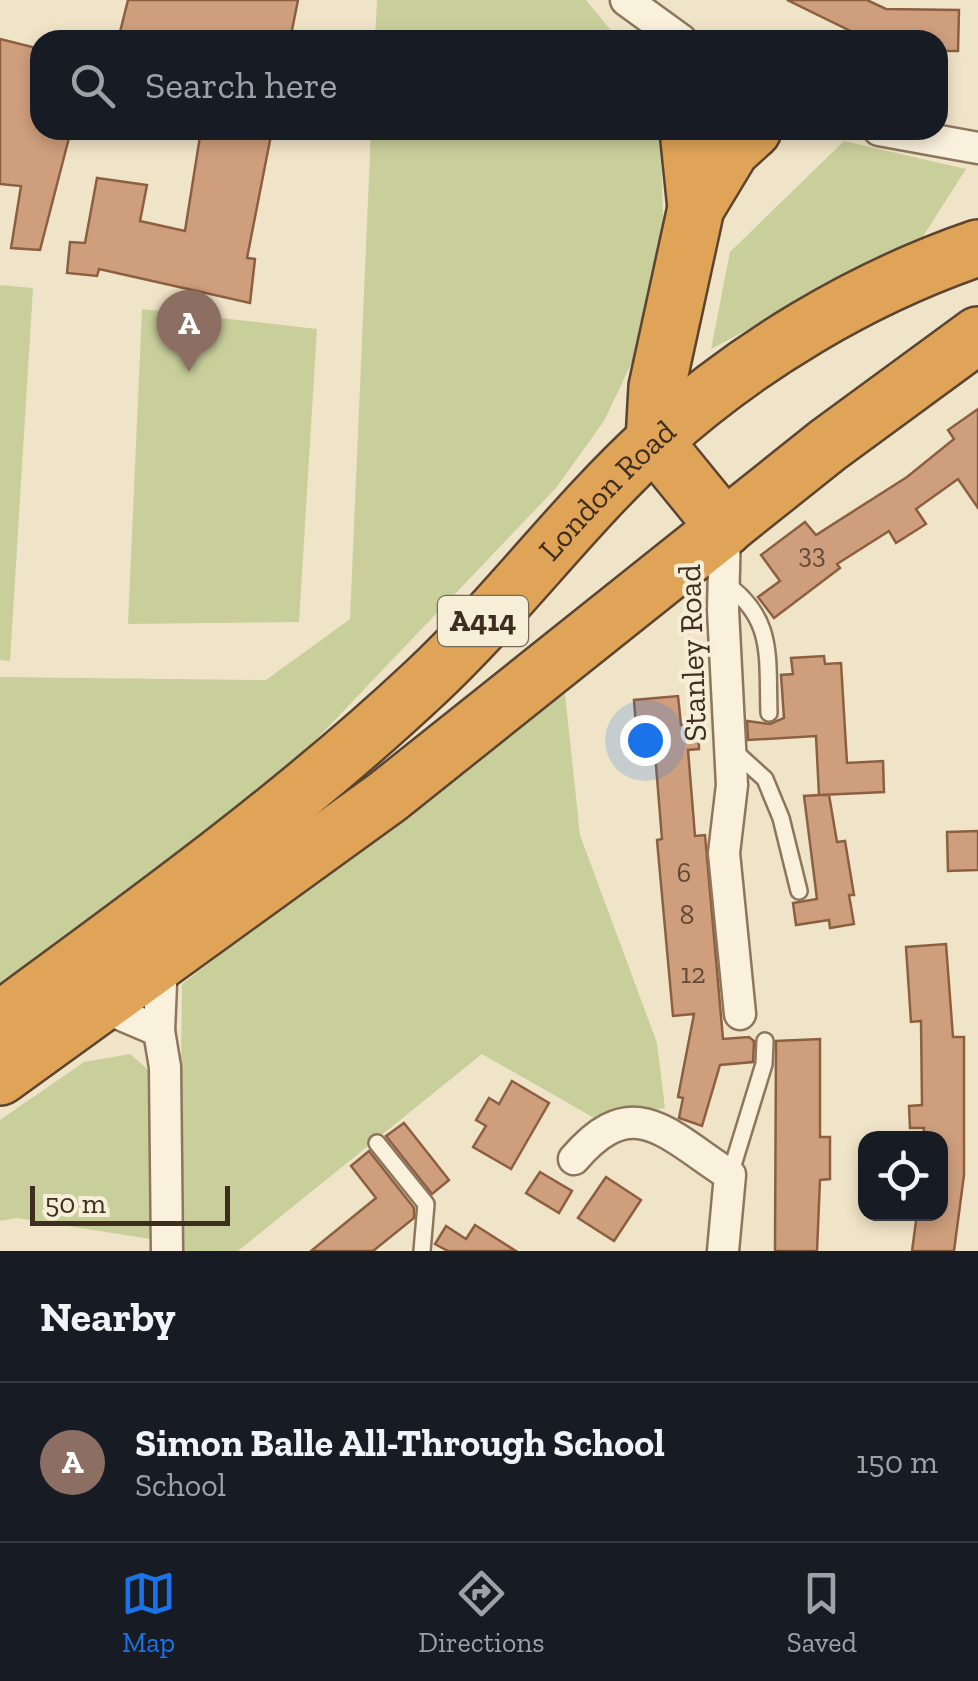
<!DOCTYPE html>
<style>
:root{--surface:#171b24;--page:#242831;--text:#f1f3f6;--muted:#9ea1a6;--line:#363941;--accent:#1a73e8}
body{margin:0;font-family:"Zilla Slab",serif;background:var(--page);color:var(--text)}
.controls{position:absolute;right:30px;bottom:30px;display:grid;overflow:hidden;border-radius:20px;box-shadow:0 5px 15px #0003}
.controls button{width:90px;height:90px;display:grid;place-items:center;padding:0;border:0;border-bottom:2px solid var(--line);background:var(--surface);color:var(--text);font:50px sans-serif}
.scale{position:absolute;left:30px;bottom:25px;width:200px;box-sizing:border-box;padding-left:10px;border:5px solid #3d2e20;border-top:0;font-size:28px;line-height:35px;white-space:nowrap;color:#3d2e20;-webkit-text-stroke:8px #f7eed8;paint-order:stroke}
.you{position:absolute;left:645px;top:740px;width:35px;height:35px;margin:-25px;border:8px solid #fff;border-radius:50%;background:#1a73e8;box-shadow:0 0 0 15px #1a73e833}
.badge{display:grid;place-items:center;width:65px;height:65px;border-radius:50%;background:var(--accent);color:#fff;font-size:32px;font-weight:700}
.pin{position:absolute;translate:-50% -82px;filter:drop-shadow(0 2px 5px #0008)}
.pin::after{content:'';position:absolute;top:52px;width:35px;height:30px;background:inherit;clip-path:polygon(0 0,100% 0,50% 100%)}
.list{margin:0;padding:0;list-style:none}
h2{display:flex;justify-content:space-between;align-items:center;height:130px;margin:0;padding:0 40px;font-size:42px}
h2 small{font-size:32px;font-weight:400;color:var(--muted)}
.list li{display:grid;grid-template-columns:65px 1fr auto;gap:30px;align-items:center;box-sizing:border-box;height:160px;padding:0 40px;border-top:2px solid var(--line)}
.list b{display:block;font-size:38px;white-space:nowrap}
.list p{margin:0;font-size:32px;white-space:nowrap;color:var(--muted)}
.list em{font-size:32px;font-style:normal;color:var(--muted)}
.icon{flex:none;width:55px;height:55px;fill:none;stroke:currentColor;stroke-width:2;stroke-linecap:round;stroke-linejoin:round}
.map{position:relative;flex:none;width:978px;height:1251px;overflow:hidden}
.search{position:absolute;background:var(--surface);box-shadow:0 5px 15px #0003;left:30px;right:30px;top:30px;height:110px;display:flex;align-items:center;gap:25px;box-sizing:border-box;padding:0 35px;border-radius:30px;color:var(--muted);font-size:38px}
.sheet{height:290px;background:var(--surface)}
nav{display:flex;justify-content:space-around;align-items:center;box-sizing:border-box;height:140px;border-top:2px solid var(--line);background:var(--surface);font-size:28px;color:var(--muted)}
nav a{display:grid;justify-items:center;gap:5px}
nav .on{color:var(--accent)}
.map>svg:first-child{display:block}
</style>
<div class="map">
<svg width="978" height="1251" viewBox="0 0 978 1251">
<rect width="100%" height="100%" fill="#f0e4c8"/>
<g fill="#c9cf9b">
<path d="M 377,0 L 586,0 L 619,40 L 375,40 Z"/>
<path d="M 371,130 L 660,130 L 664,238 L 642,341 L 604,421 L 556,488 L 292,765 L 0,986 L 0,677 L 266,680 L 350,619 Z"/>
<path d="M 844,141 L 966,169 L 922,238 L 711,349 L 730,252 Z"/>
<path d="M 0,285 L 33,288 L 10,661 L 0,660 Z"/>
<path d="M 142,309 L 317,329 L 299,622 L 128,624 Z"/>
<path d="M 565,694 L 580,835 L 657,1043 L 665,1108 L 596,1119 L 482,1054 L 238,1251 L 179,1251 L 182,984 L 477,756 Z"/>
<path d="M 130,1054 L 153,1074 L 156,1240 L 17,1218 L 0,1221 L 0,1120 L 84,1062 Z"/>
</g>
<g fill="#cf9f7d" stroke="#8d5f41" stroke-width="2.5">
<path d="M 128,0 L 298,0 L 290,40 L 118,40 Z"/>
<path d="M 787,0 L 867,0 L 886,9 L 959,10 L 958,51 L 938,51 L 938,40 L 869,40 Z"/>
<path d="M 0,39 L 40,49 L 40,130 L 71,130 L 40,250 L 11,248 L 21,186 L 0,184 Z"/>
<path d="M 201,130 L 272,130 L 247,258 L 255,259 L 250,303 L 99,269 L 97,276 L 67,273 L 70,242 L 85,243 L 97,178 L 147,185 L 140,221 L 185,231 Z"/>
<path d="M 978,409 L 978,508 L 958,479 L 916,509 L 926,524 L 896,543 L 889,531 L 837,564 L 840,568 L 774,618 L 758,597 L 780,581 L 761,555 L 805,522 L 816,535 L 907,477 L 954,439 L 948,430 Z"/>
<path d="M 824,656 L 825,664 L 841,663 L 847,763 L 883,761 L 884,792 L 820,795 L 829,795 L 837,842 L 845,841 L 854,895 L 849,895 L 854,924 L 830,928 L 829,920 L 796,925 L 793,903 L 817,899 L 804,796 L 819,795 L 816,736 L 748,740 L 747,721 L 770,724 L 784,718 L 781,675 L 793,674 L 791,658 Z"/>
<path d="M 678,696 L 681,725 L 698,724 L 699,749 L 688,750 L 695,836 L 705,835 L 723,1039 L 749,1037 L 754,1041 L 753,1062 L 720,1065 L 702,1126 L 679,1118 L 683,1098 L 678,1097 L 694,1014 L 673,1016 L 657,840 L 662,839 L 655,753 L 638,754 L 634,700 Z"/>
<path d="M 978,831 L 978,870 L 948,871 L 947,832 Z"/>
<path d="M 946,944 L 953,1037 L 964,1037 L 964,1175 L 954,1251 L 912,1251 L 917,1214 L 940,1214 L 940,1138 L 923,1138 L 924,1128 L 910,1128 L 909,1106 L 922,1105 L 921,1021 L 911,1022 L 906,947 Z"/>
<path d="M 820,1039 L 820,1137 L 830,1137 L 830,1179 L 820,1180 L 817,1251 L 775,1251 L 776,1041 Z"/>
<path d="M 512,1081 L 549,1103 L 511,1169 L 473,1147 L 486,1126 L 476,1120 L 489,1098 L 499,1104 Z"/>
<path d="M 404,1123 L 449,1180 L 432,1194 L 386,1136 Z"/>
<path d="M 369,1151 L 414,1208 L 414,1218 L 373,1251 L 311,1251 L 376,1198 L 351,1166 Z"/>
<path d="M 540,1172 L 572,1191 L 559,1213 L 526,1193 Z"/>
<path d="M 606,1177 L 641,1200 L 614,1241 L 578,1218 Z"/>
<path d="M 475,1225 L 516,1251 L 448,1251 L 435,1244 L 446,1226 L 466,1239 Z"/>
</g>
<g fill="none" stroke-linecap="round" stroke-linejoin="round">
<g stroke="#8d765c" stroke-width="20">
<g id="lane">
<path d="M 722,581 C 775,617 767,655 769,713"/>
<path d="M 733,750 L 765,779 L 781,818 L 799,891"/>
<path d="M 377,1143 L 426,1204 L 422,1251"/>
<path d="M 730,1175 L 764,1064 L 765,1041"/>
</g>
</g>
<g stroke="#8d765c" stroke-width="35">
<g id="street">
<path d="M 626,0 L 681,40"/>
<path d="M 879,130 L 978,148"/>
<path d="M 725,528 L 723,610 L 732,785 L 724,853 L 740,1014"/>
<path d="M 98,1005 L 159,1031 L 162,960"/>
<path d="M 159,1031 L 165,1067 L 167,1251"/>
<path d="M 574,1159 C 634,1089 667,1135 730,1175 L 723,1251"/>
</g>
</g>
<g stroke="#5b4430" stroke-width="60">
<g id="highway">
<path d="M 688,130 L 696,208"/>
<path d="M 725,528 L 654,441 L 657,387 L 696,208 L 731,150 L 753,130"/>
<path id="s1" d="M 0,1020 C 146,913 294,806 426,682 C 507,606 573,515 655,440 C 746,357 861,288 978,248"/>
<path d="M 0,1077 L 387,797 L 828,445 L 978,335"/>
</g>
</g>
<use href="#lane" stroke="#faf1dc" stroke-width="15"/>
<use href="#street" stroke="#faf1dc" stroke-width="30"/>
<use href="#highway" stroke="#e0a458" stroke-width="55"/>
</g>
<g text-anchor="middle" stroke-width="8" stroke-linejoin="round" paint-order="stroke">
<g font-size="28" fill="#624a37">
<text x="812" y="563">33</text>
<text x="684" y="882">6</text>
<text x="687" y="924">8</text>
<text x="693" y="983">12</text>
</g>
<rect fill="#f7eed8" stroke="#756857" stroke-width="2.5" x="438" y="596" width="90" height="50" rx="8"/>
<g font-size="30" font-weight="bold" fill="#3d2e20">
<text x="483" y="631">A414</text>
</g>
<g font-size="32" fill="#3d2e20" stroke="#f7eed8">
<text dy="11" stroke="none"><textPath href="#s1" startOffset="808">London Road</textPath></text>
<text transform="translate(692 653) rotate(-92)" y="11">Stanley Road</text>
</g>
</g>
</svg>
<div class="controls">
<button><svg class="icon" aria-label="locate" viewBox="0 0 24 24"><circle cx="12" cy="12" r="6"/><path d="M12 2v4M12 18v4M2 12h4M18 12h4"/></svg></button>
</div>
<div class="scale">50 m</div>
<div class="you"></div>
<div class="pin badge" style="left:189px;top:372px;background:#8d6e63">A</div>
<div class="search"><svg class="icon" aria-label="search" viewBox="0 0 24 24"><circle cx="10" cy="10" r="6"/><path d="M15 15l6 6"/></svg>Search here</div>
</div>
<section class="sheet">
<h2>Nearby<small></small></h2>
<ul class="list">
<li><span class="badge" style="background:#8d6e63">A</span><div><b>Simon Balle All-Through School</b><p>School</p></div><em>150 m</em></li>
</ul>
</section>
<nav>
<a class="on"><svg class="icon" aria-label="map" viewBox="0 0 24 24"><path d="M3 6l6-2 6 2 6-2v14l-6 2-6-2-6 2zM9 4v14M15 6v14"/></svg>Map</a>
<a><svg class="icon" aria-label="directions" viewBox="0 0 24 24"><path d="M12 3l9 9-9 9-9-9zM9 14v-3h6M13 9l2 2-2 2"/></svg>Directions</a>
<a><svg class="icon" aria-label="saved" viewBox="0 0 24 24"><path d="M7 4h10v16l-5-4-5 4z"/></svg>Saved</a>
</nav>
